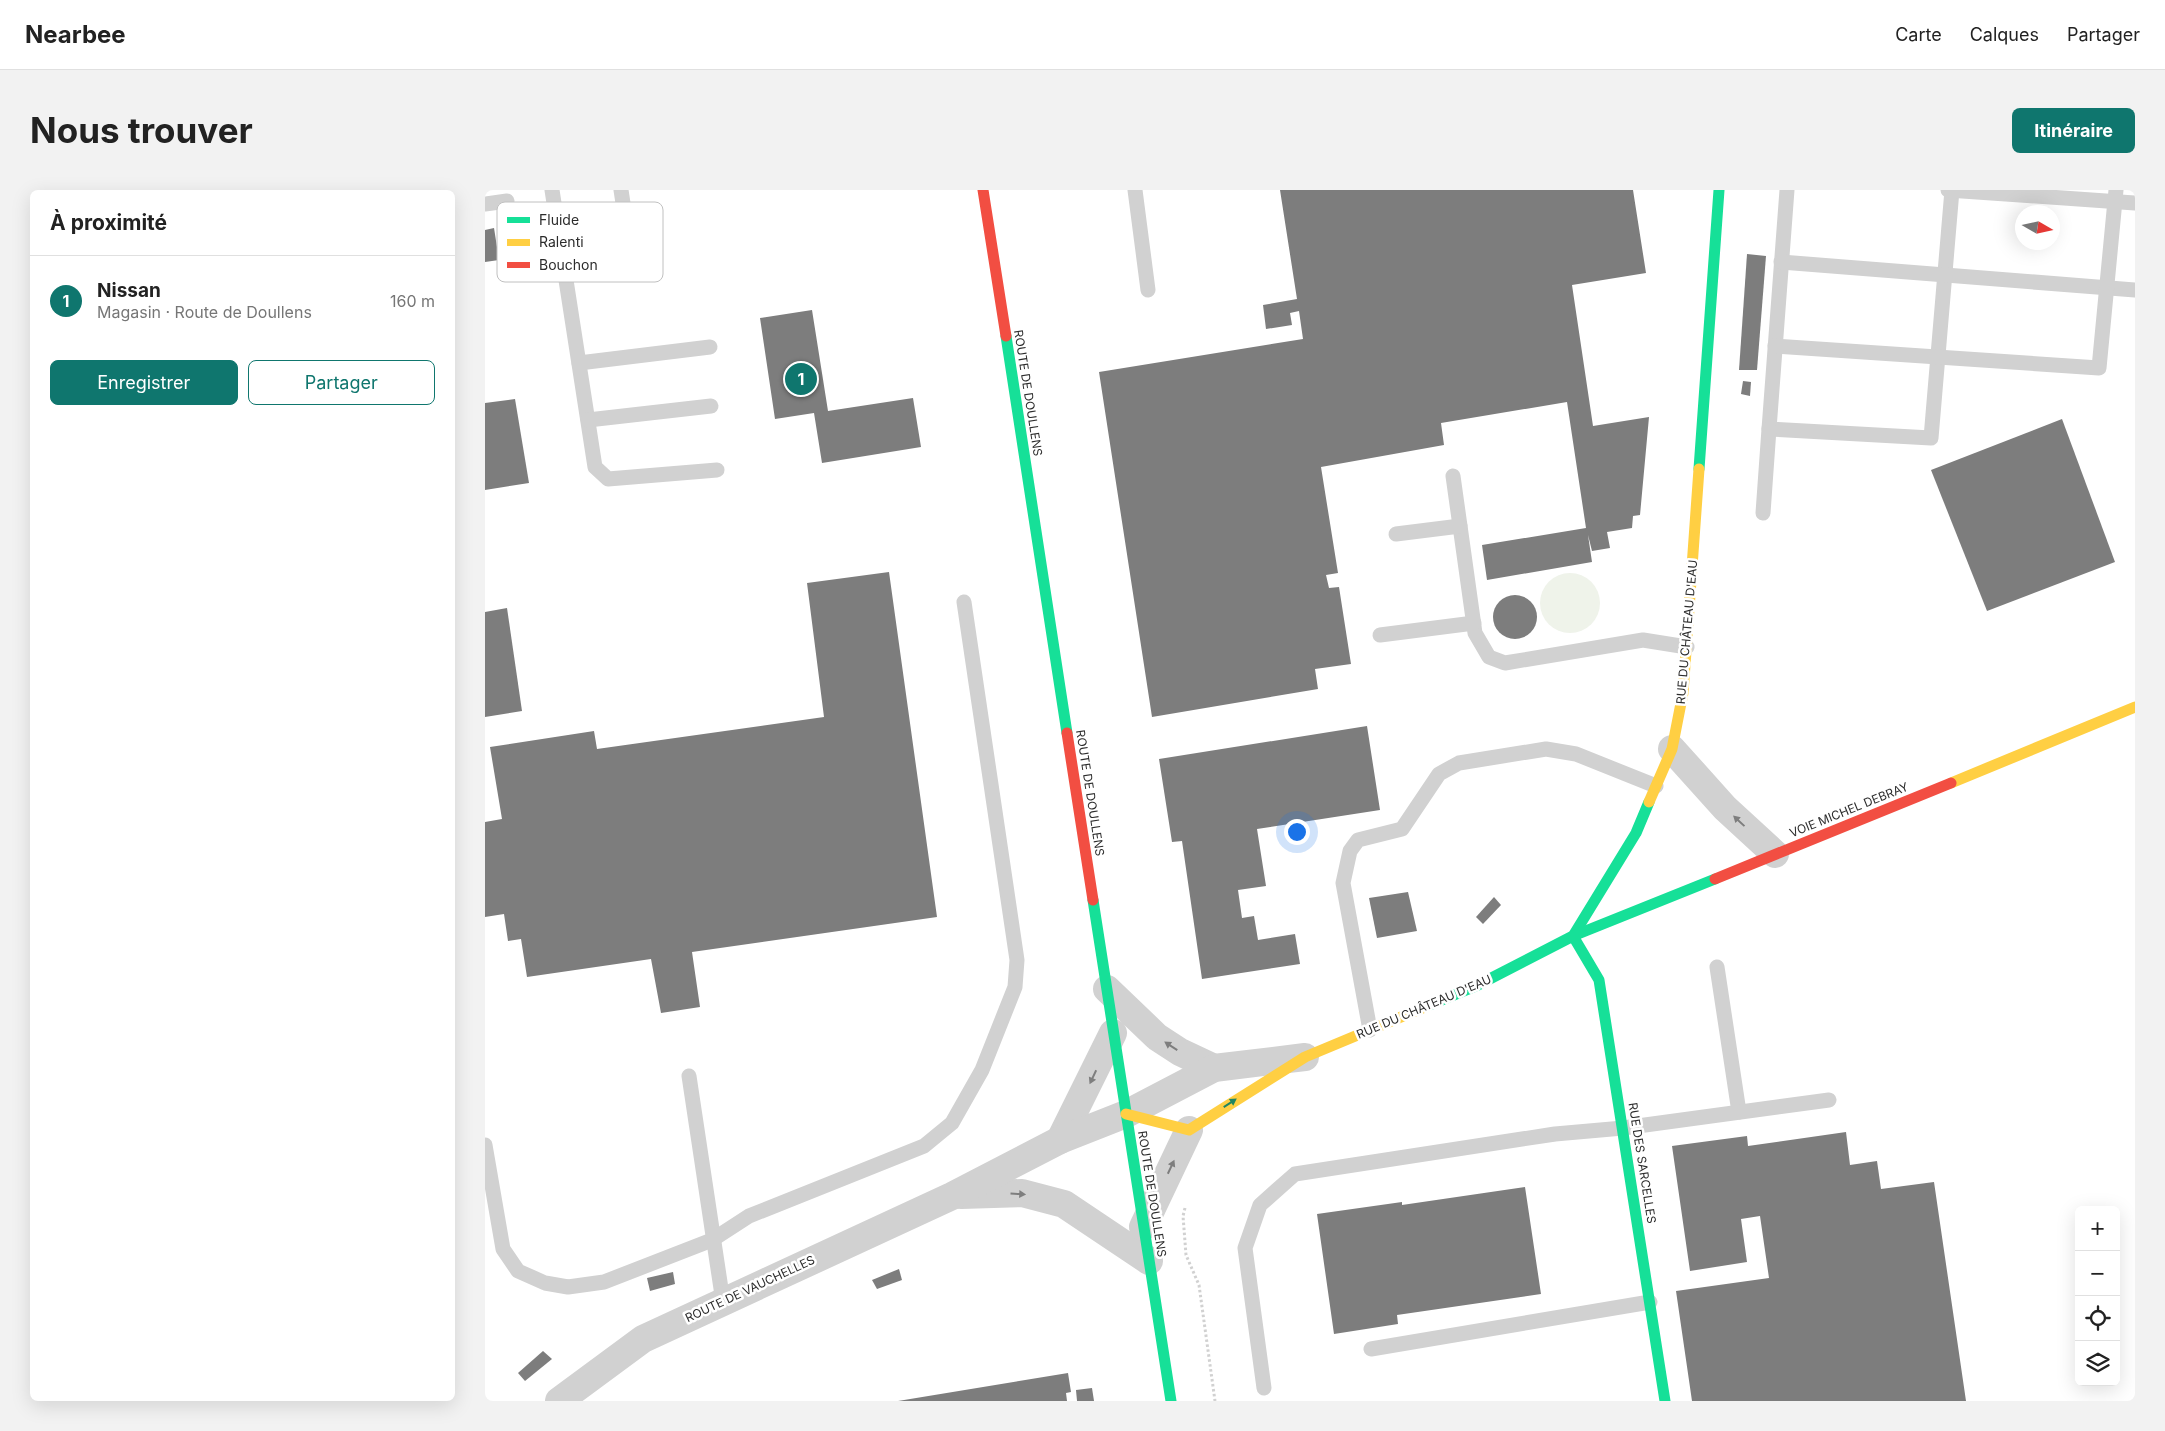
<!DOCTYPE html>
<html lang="fr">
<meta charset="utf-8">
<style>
:root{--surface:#fff;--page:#f2f2f2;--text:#222;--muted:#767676;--line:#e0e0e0;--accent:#0f766e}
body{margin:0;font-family:Inter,sans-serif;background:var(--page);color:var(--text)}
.controls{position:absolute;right:15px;bottom:15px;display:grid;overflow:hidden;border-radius:8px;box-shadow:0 5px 20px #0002}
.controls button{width:45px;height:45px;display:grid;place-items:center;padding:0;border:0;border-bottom:1px solid var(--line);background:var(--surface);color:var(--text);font:25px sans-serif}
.compass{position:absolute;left:1530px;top:15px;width:45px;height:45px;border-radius:50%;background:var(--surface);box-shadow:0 5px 20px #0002;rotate:99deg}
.you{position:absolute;left:811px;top:641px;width:18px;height:18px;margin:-12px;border:4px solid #fff;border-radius:50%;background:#1a73e8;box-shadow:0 0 0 8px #1a73e833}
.badge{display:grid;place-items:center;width:32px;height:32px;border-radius:50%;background:var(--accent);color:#fff;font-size:16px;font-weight:700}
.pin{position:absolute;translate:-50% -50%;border:2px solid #fff;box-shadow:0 1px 5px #0006}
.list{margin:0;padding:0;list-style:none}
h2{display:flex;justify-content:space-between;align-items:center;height:65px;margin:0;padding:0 20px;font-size:21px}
h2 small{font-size:16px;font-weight:400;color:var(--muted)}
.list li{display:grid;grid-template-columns:32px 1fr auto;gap:15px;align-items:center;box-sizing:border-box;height:90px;padding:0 20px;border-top:1px solid var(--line)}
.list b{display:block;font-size:19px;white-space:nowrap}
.list p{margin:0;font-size:16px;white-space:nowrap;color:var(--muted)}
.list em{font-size:16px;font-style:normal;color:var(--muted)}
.actions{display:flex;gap:10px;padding:15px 20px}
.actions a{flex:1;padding:11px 0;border:1px solid var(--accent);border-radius:8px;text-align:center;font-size:18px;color:var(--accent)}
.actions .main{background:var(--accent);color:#fff}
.icon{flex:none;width:28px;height:28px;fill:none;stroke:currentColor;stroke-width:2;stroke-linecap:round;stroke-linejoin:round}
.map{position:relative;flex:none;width:1650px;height:1211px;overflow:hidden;border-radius:8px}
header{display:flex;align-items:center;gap:30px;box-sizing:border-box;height:70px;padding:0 25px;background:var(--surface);border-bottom:1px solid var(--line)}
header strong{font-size:24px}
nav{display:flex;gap:28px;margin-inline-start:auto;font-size:18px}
.intro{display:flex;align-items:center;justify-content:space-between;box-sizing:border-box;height:120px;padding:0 30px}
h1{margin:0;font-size:35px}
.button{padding:12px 22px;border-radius:8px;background:var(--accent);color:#fff;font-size:18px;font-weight:700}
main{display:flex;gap:30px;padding:0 30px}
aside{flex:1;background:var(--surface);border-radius:8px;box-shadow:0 5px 20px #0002}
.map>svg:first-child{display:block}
</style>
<header>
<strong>Nearbee</strong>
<nav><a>Carte</a><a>Calques</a><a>Partager</a></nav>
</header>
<div class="intro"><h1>Nous trouver</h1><a class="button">Itinéraire</a></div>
<main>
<aside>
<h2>À proximité<small></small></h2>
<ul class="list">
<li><span class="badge">1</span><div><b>Nissan</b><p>Magasin · Route de Doullens</p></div><em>160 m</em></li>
</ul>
<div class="actions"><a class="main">Enregistrer</a><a>Partager</a></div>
</aside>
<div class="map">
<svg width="1650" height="1211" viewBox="0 0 1650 1211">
<rect width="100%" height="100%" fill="#fff"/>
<circle fill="#eff3ea" cx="1085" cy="413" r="30"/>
<g fill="#7d7d7d">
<path d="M 795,0 L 1148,0 L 1161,83 L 1087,95 L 1108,236 L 1164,227 L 1155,325 L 1148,326 L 1147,338 L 1122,342 L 1125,358 L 1107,361 L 1103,345 L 1107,372 L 1002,390 L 997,355 L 1101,338 L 1082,212 L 956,233 L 959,255 L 836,277 L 853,383 L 841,385 L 844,398 L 854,397 L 866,474 L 830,479 L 833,499 L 667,527 L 614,182 L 818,149 L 814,121 L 805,123 L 807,135 L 781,139 L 778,115 L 812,109 Z"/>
<path d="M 9,38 L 14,70 L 0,72 L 0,40 Z"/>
<path d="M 1262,64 L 1281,66 L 1272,180 L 1254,180 Z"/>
<path d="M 327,120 L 343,221 L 428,208 L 436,257 L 337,273 L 329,223 L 290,229 L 275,128 Z"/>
<path d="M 1258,191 L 1266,192 L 1265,206 L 1256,204 Z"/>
<path d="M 30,209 L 44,293 L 0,300 L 0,213 Z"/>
<path d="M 1577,229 L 1630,372 L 1502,421 L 1446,280 Z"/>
<path d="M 404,382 L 452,727 L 207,762 L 215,817 L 176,823 L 166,769 L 42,787 L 36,749 L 23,751 L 19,724 L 0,727 L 0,632 L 17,629 L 5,557 L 109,541 L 112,559 L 339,527 L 322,393 Z"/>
<circle cx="1030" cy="427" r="22"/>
<path d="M 22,418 L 37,521 L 0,527 L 0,422 Z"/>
<path d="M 882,536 L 895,620 L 772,639 L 781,696 L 753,700 L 757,728 L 769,726 L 773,750 L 810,744 L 815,774 L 717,789 L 697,651 L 687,652 L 674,569 Z"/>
<path d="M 923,702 L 932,741 L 892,748 L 884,708 Z"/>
<path d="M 1009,707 L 1016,715 L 998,734 L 991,727 Z"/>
<path d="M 1361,942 L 1365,975 L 1392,971 L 1396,999 L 1449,992 L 1481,1211 L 1207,1211 L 1191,1101 L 1284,1088 L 1275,1026 L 1256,1029 L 1262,1072 L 1205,1081 L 1187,956 L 1262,946 L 1263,956 Z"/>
<path d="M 1040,997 L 1056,1104 L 912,1125 L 913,1134 L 849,1144 L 832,1024 L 917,1012 L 917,1015 Z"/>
<path d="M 414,1079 L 417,1090 L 392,1099 L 387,1090 Z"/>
<path d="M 188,1082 L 190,1094 L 165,1101 L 162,1088 Z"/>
<path d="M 58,1161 L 67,1169 L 40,1191 L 33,1183 Z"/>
<path d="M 583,1183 L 586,1202 L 581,1203 L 582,1211 L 413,1211 Z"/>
<path d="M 607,1198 L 609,1211 L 592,1211 L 591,1200 Z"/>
</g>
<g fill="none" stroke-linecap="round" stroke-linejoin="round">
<path stroke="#d1d1d1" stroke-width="3" stroke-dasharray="2.5 2.5" stroke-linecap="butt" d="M 700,1018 L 698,1026 L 701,1065 L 714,1095 L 730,1211"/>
<g stroke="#d1d1d1" stroke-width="15">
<path d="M 67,0 L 110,277 L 123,289 L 232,280"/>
<path d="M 136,0 L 148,78"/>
<path d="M 650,0 L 663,100"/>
<path d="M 1302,0 L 1284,239 L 1446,248 L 1467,0"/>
<path d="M 1463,0 L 1650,13"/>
<path d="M 0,14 L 22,11"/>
<path d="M 1296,72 L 1650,100"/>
<path d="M 1290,156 L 1614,178 L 1631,0"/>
<path d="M 94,173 L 225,157"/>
<path d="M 103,230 L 226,216"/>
<path d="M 968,286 L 990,443 L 1004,467 L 1020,473 L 1158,450 L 1202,457"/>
<path d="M 1278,323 L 1284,239"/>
<path d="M 911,344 L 975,336"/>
<path d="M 895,445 L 989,433"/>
<path d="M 1232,777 L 1254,922"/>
<path d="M 885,840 L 858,693 L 865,661 L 873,650 L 917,639 L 954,584 L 974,573 L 1061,559 L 1091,564 L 1171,596"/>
<path d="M 204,886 L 238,1112"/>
<path d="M 0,955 L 18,1059 L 33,1081 L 60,1093 L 83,1097 L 119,1092 L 227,1050 L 264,1026 L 439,956 L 467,933 L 497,880 L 530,797 L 532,770 L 479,412"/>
<path d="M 886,1159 L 1165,1112"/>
<path d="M 779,1198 L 760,1058 L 775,1015 L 810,984 L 1070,944 L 1138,938 L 1344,910"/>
</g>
<g stroke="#d1d1d1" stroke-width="28">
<path d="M 1187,559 L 1240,618 L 1290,664"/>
<path d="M 622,799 L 672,847 L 695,862 L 729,878"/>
<path d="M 575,950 L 628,843"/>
<path d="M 476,1005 L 537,1003 L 579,1014 L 664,1071"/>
<path d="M 658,1037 L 704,940"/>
<path d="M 74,1211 L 158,1149 L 467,1006 L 575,950 L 641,924 L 729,878 L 820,867"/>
</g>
<g stroke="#16e098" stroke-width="11">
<path d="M 521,146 L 582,543"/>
<path d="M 1214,279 L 1234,0"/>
<path d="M 608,710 L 686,1211"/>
<path d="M 940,817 L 991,796 L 1088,746 L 1151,643 L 1164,612"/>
<path d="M 1180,1211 L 1114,790 L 1088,746 L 1230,689"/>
</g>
<g stroke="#ffcf43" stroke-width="11">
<path d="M 1466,593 L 1650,517"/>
<path d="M 1164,612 L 1187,559 L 1198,503 L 1214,279"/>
<path d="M 641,924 L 704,940 L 820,867 L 940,817"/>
</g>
<g stroke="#f24e42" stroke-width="11">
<path d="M 498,0 L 521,146"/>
<path d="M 582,543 L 608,710"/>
<path d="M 1230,689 L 1466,593"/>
</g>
</g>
<defs><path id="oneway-solid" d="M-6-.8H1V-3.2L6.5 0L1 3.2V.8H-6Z" transform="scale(1.25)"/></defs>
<g fill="#7e7e7e">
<use href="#oneway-solid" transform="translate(1254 631) rotate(-137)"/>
<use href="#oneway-solid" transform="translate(686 856) rotate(-147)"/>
<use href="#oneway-solid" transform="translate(608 887) rotate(115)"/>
<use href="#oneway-solid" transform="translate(686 977) rotate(-65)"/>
<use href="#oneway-solid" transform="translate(533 1004) rotate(3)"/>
</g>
<use fill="#218662" href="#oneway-solid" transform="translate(745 913) rotate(-33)"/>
<g text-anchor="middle" stroke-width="5" stroke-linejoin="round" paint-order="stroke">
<g font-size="12" fill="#2c2c2c" stroke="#fff">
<text transform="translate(543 203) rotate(81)" y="4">ROUTE DE DOULLENS</text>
<text transform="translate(1202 442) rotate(-85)" y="4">RUE DU CHÂTEAU D'EAU</text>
<text transform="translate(605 603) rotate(81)" y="4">ROUTE DE DOULLENS</text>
<text transform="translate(1364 620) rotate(-22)" y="4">VOIE MICHEL DEBRAY</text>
<text transform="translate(939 817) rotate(-23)" y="4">RUE DU CHÂTEAU D'EAU</text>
<text transform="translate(1157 973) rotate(81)" y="4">RUE DES SARCELLES</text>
<text transform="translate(667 1004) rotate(81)" y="4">ROUTE DE DOULLENS</text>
<text transform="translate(265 1099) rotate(-25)" y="4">ROUTE DE VAUCHELLES</text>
</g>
</g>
<rect x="12" y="12" width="166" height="80" rx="8" fill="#fff" stroke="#c0c0c0" stroke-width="1"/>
<rect x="22" y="27" width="23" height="6" fill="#16e098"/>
<rect x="22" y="49" width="23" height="7" fill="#ffcf43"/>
<rect x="22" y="72" width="23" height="6" fill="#f24e42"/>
<g font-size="14" fill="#2c2c2c">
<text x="54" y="35">Fluide</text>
<text x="54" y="57">Ralenti</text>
<text x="54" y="80">Bouchon</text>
</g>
</svg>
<div class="controls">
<button>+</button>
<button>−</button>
<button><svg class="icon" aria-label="locate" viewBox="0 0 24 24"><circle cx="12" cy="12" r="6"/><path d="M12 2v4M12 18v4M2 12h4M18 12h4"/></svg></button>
<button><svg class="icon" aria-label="layers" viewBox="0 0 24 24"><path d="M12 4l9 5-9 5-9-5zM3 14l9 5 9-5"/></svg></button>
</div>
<svg class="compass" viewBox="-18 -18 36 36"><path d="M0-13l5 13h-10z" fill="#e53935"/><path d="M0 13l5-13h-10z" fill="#767676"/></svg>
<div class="you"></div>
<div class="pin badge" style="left:316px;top:189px">1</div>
</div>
</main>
